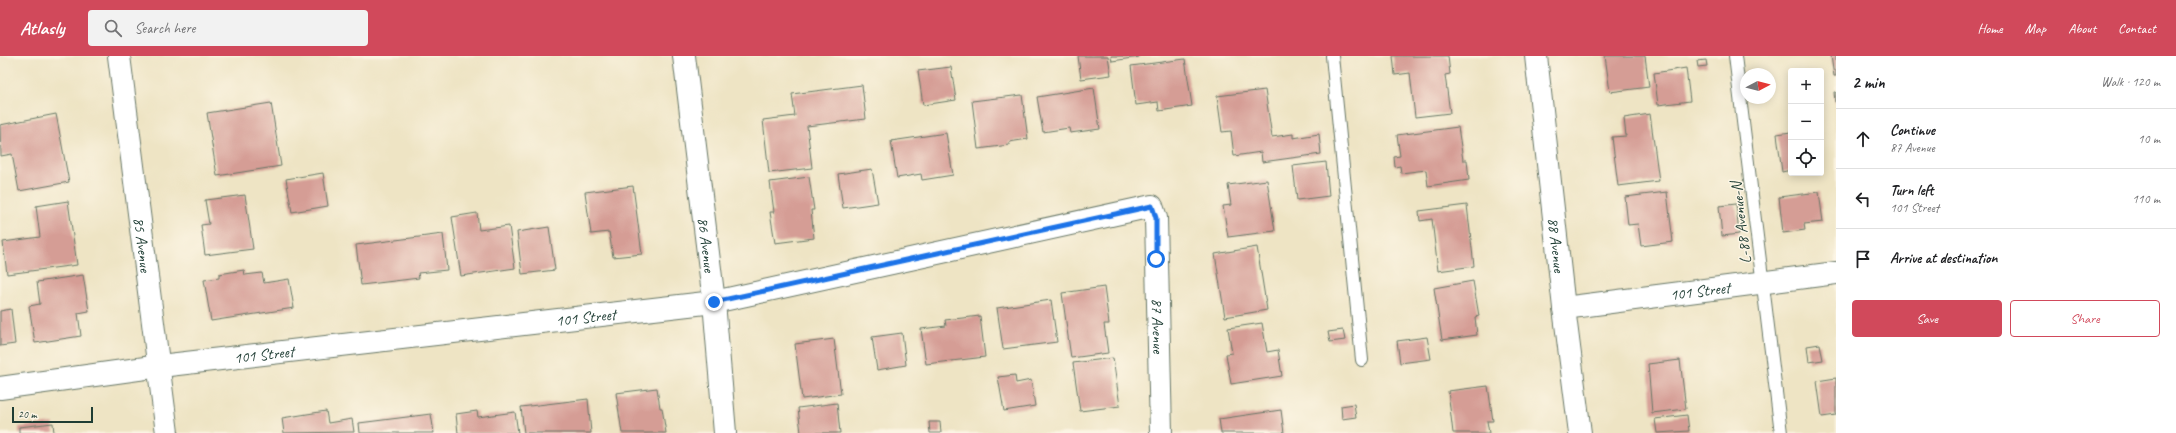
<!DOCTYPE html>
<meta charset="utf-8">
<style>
:root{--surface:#fff;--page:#f2f2f2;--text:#202124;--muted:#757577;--line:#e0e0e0;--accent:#d1495b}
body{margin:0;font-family:Caveat,sans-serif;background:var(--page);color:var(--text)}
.controls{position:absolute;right:12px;top:12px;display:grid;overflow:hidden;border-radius:4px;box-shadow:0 2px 10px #0003}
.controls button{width:36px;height:36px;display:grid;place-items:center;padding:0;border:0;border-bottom:1px solid var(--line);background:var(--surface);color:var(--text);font:20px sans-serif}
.compass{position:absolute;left:1740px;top:12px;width:36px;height:36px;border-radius:50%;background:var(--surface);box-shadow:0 2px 10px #0003;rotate:83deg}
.scale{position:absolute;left:12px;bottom:10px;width:81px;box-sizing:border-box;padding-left:4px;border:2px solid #1f3d34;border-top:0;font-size:11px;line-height:14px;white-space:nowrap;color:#1f3d34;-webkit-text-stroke:3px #fcf5e5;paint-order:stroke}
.stop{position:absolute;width:12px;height:12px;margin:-9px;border:3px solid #1a73e8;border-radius:50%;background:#fff}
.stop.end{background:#1a73e8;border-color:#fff;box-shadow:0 1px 4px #0008}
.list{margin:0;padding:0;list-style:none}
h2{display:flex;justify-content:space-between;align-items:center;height:52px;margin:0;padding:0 16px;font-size:17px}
h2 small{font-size:13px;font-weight:400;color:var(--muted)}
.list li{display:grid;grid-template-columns:26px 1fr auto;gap:12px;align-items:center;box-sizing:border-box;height:60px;padding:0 16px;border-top:1px solid var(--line)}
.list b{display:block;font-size:15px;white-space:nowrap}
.list p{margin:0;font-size:13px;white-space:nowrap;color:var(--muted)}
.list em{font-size:13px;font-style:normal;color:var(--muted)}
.actions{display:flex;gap:8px;padding:12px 16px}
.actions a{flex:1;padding:9px 0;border:1px solid var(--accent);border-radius:4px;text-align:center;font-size:14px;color:var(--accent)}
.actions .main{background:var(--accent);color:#fff}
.icon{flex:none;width:22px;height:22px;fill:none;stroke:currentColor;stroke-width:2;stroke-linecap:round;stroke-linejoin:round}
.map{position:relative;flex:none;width:1836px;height:377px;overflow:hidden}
header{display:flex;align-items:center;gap:24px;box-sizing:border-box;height:56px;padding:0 20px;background:var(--accent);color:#fff}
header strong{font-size:19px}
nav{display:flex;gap:22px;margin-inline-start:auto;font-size:14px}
.search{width:280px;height:36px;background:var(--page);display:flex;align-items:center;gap:10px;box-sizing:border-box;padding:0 14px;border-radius:4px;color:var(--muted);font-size:15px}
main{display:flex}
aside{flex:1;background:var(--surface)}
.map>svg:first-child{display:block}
</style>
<header>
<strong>Atlasly</strong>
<div class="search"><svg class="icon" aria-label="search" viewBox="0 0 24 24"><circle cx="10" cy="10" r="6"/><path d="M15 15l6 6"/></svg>Search here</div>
<nav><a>Home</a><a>Map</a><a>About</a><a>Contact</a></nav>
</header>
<main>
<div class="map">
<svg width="1836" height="377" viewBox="0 0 1836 377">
<rect width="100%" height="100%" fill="#fcf5e5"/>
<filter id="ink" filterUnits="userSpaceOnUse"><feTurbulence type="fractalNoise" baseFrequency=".025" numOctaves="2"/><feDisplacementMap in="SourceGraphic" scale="8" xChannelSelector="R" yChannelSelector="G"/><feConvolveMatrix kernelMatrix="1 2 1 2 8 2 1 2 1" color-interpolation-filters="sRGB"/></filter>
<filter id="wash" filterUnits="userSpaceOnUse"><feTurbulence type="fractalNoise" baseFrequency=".012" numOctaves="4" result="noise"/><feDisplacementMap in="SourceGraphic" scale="16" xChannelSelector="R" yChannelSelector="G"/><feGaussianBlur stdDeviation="0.9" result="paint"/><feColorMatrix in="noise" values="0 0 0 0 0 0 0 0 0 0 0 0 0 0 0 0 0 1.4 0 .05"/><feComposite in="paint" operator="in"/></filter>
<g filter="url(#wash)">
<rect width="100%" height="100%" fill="#eee4c4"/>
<g id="blocks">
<g fill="#d59d95">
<path d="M 1078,0 L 1108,0 L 1111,19 L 1081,23 Z"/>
<path d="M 1111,0 L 1139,0 L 1139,1 L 1112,5 Z"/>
<path d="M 1393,0 L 1448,0 L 1450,18 L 1445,19 L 1450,57 L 1415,61 L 1410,17 L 1395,19 Z"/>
<path d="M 1605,0 L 1645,0 L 1649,31 L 1610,36 Z"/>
<path d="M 1831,0 L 1836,0 L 1836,20 L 1834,20 Z"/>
<path d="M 1185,3 L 1192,50 L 1159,55 L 1158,46 L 1136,49 L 1131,10 Z"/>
<path d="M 1706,4 L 1707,10 L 1698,11 L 1697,5 Z"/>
<path d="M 951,11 L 956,44 L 923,49 L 918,15 Z"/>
<path d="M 1686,12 L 1690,45 L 1658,49 L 1654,17 Z"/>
<path d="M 862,29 L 866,63 L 807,70 L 812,112 L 769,117 L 763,64 L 795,60 L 792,38 Z"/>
<path d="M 1094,32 L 1100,73 L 1070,77 L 1069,72 L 1043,76 L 1037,41 Z"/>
<path d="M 1265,34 L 1272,81 L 1293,78 L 1293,82 L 1319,78 L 1321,98 L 1262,106 L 1261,96 L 1234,100 L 1231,75 L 1222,76 L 1217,40 Z"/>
<path d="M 1834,36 L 1836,36 L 1836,46 L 1835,46 Z"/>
<path d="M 1022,39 L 1028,83 L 1009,86 L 1009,89 L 978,93 L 972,45 Z"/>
<path d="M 271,47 L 281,110 L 217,120 L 207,57 Z"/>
<path d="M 56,58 L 69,126 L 19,135 L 12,98 L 1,100 L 0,69 Z"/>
<path d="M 1650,58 L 1659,125 L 1618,130 L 1612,81 L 1626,80 L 1624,62 Z"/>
<path d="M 1458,71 L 1463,104 L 1467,104 L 1469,124 L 1428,130 L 1426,114 L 1401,117 L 1400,110 L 1395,111 L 1394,101 L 1400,100 L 1397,79 Z"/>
<path d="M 1791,76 L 1791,114 L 1782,116 L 1777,78 Z"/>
<path d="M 946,77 L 953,119 L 922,124 L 921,118 L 897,122 L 891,85 Z"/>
<path d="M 1326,106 L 1329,140 L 1297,144 L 1293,110 Z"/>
<path d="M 872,113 L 878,147 L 843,152 L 838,118 Z"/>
<path d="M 323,117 L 328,150 L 292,156 L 286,123 Z"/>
<path d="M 809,121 L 814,154 L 811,154 L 814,182 L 775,187 L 770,156 L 774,156 L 770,126 Z"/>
<path d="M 1267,124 L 1275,175 L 1228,181 L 1223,150 L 1231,149 L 1228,129 Z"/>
<path d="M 633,130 L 642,198 L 613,201 L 609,176 L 591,178 L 585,136 Z"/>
<path d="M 1667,136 L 1673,186 L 1641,190 L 1638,168 L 1628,169 L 1625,141 Z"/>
<path d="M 1819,136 L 1823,166 L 1804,168 L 1805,174 L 1783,177 L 1779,141 Z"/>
<path d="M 245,139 L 253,193 L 205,199 L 201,169 L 209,168 L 205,144 Z"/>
<path d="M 68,145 L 77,209 L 7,218 L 3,186 L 40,181 L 36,150 Z"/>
<path d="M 1736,148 L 1739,178 L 1722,180 L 1719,150 Z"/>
<path d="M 1467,149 L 1474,210 L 1438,215 L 1432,163 L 1420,165 L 1419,155 Z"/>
<path d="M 477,157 L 479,174 L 509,170 L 515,212 L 461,220 L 452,161 Z"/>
<path d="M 549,171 L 555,214 L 522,218 L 517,176 Z"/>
<path d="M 443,178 L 447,214 L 418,217 L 419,222 L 361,229 L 356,189 Z"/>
<path d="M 1257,191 L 1267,254 L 1225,261 L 1215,198 Z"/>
<path d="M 244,214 L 245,219 L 262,217 L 264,227 L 289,223 L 294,252 L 211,265 L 204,224 L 219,222 L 219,218 Z"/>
<path d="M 83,219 L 89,255 L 78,257 L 81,280 L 35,287 L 29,250 L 40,248 L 37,226 Z"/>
<path d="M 1473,225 L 1479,260 L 1475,261 L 1477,279 L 1442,284 L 1434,232 Z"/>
<path d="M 1104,231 L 1109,268 L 1104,268 L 1108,297 L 1071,302 L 1062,237 Z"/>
<path d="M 1051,244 L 1057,286 L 1003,293 L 997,252 Z"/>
<path d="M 11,253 L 15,288 L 0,290 L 0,255 Z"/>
<path d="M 980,260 L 985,301 L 926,308 L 921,273 L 946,270 L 945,264 Z"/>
<path d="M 1262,267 L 1267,296 L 1278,294 L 1282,320 L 1231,328 L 1226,298 L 1232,297 L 1228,272 Z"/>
<path d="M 1343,274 L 1345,284 L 1330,286 L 1328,276 Z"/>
<path d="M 902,277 L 906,309 L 877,314 L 872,281 Z"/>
<path d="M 1427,281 L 1431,303 L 1400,307 L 1397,285 Z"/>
<path d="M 834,283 L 841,338 L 802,343 L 795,288 Z"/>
<path d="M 1820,288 L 1823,304 L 1809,306 L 1807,290 Z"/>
<path d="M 1113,302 L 1120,350 L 1080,355 L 1073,307 Z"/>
<path d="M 1680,304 L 1686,353 L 1652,357 L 1648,308 Z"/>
<path d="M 1015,319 L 1016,327 L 1031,324 L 1035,350 L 1004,355 L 998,321 Z"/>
<path d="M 1836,322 L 1836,359 L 1822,361 L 1817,325 Z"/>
<path d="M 1488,330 L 1493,365 L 1487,365 L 1489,377 L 1453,377 L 1448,335 Z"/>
<path d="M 657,332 L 660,352 L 662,352 L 666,377 L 622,377 L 616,337 Z"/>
<path d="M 588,343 L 591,377 L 524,377 L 521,351 Z"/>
<path d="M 837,347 L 840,377 L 801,377 L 798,352 Z"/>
<path d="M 1354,348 L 1356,361 L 1342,363 L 1341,350 Z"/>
<path d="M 1281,354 L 1284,377 L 1221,377 L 1219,363 Z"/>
<path d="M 326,355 L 328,367 L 352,363 L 354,376 L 284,377 L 282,362 Z"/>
<path d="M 477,355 L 478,361 L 515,356 L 518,377 L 458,377 L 456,358 Z"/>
<path d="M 431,358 L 434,377 L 360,377 L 359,367 Z"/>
<path d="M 1687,359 L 1689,375 L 1657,377 L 1655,363 Z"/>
<path d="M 929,366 L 940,366 L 941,377 L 930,377 Z"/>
<path d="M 53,367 L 54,377 L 19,377 L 19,371 Z"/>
</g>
</g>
</g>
<g filter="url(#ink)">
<use href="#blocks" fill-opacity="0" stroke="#677766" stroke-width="1"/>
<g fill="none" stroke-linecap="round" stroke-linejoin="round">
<g stroke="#677766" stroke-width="14">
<g id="service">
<path d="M 1332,0 L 1362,304"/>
<path d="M 1735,0 L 1781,377"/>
</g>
</g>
<g stroke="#677766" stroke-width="24">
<g id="minor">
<path id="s1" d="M 119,0 L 167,377"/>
<path id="s2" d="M 1536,0 L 1564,252 L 1580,377"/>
<path id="s3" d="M 1564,252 L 1836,217"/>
<path id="s4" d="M 0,332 L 160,310 L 714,246 L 1152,150 L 1156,162 L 1161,377"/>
</g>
</g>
<g stroke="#677766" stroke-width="24">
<g id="tertiary">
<path id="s5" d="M 684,0 L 714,246 L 725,377"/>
</g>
</g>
<use href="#service" stroke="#fff" stroke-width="12"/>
<use href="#minor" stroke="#fff" stroke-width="22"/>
<use href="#tertiary" stroke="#fff" stroke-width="22"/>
</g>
</g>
<g fill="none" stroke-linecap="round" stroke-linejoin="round" filter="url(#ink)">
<path stroke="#1a73e8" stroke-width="5" d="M 714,246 L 1152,150 L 1156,162 L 1156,203"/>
</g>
<g text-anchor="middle" stroke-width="3" stroke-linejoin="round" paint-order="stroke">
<g font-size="16" fill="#1f3d34" stroke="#fcf5e5">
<text transform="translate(1740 167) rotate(-97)" y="6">L-88 Avenue-N</text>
<text dy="6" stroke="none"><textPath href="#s1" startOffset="190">85 Avenue</textPath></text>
<text dy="6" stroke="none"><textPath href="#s5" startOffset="190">86 Avenue</textPath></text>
<text dy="6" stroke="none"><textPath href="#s2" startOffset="190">88 Avenue</textPath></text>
<text dy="6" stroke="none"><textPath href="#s3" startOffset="137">101 Street</textPath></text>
<text dy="6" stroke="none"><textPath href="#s4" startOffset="590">101 Street</textPath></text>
<text dy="6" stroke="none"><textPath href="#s4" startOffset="1288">87 Avenue</textPath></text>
<text dy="6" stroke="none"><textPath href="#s4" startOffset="266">101 Street</textPath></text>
</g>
</g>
</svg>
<div class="controls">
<button>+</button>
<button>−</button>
<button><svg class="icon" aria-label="locate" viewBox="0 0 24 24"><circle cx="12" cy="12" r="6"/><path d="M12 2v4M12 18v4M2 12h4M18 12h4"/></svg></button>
</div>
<svg class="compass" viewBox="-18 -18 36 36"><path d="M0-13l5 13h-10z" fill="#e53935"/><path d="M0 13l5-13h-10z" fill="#757577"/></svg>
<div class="scale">20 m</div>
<div class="stop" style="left:1156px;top:203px"></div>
<div class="stop end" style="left:714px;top:246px"></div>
</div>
<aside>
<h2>2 min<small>Walk · 120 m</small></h2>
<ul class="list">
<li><svg class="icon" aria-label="ahead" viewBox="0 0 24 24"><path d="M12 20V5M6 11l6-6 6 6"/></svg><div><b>Continue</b><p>87 Avenue</p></div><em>10 m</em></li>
<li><svg class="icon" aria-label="left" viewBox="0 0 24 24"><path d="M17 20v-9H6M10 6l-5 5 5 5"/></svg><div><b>Turn left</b><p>101 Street</p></div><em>110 m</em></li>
<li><svg class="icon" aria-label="arrive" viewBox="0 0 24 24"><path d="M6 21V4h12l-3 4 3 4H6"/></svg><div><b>Arrive at destination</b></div></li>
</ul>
<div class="actions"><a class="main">Save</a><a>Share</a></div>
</aside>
</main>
